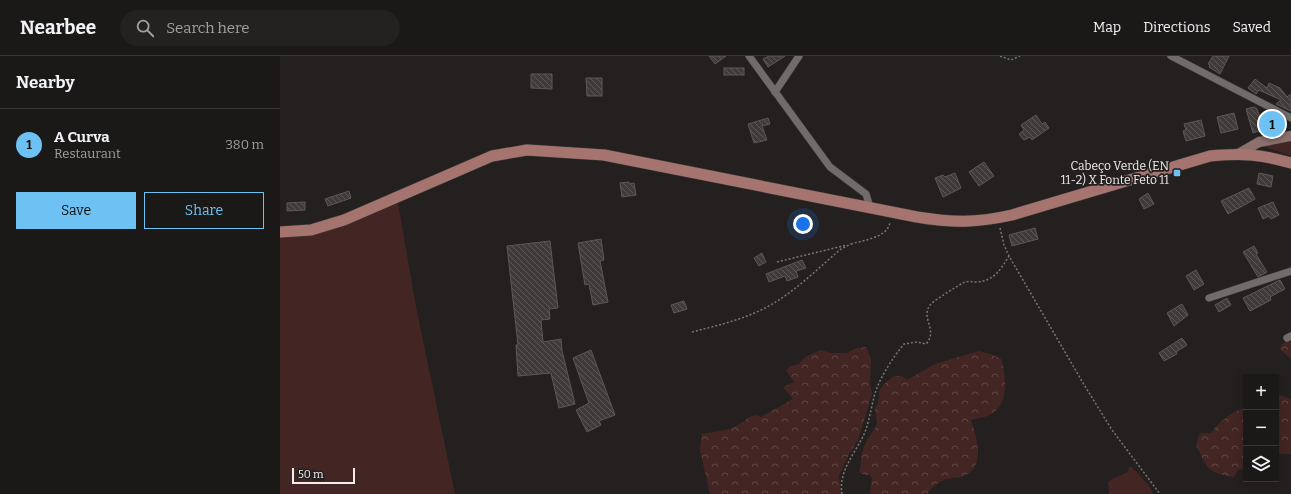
<!DOCTYPE html>
<meta charset="utf-8">
<style>
:root{--surface:#1b1818;--page:#242121;--text:#f1f3f6;--muted:#a0a0a2;--line:#393737;--accent:#6ec2f3}
body{margin:0;font-family:Bitter,serif;background:var(--page);color:var(--text)}
.controls{position:absolute;right:12px;bottom:12px;display:grid;overflow:hidden;border-radius:0px;box-shadow:0 2px 10px #0003}
.controls button{width:36px;height:36px;display:grid;place-items:center;padding:0;border:0;border-bottom:1px solid var(--line);background:var(--surface);color:var(--text);font:20px sans-serif}
.scale{position:absolute;left:12px;bottom:10px;width:63px;box-sizing:border-box;padding-left:4px;border:2px solid #f0edec;border-top:0;font-size:11px;line-height:14px;white-space:nowrap;color:#f0edec;-webkit-text-stroke:3px #242020;paint-order:stroke}
.you{position:absolute;left:523px;top:168px;width:14px;height:14px;margin:-10px;border:3px solid #fff;border-radius:50%;background:#1a73e8;box-shadow:0 0 0 6px #1a73e833}
.badge{display:grid;place-items:center;width:26px;height:26px;border-radius:50%;background:var(--accent);color:#111;font-size:13px;font-weight:700}
.pin{position:absolute;translate:-50% -50%;border:2px solid #fff;box-shadow:0 1px 4px #0006}
.list{margin:0;padding:0;list-style:none}
h2{display:flex;justify-content:space-between;align-items:center;height:52px;margin:0;padding:0 16px;font-size:17px}
h2 small{font-size:13px;font-weight:400;color:var(--muted)}
.list li{display:grid;grid-template-columns:26px 1fr auto;gap:12px;align-items:center;box-sizing:border-box;height:72px;padding:0 16px;border-top:1px solid var(--line)}
.list b{display:block;font-size:15px;white-space:nowrap}
.list p{margin:0;font-size:13px;white-space:nowrap;color:var(--muted)}
.list em{font-size:13px;font-style:normal;color:var(--muted)}
.actions{display:flex;gap:8px;padding:12px 16px}
.actions a{flex:1;padding:9px 0;border:1px solid var(--accent);border-radius:0px;text-align:center;font-size:14px;color:var(--accent)}
.actions .main{background:var(--accent);color:#111}
.icon{flex:none;width:22px;height:22px;fill:none;stroke:currentColor;stroke-width:2;stroke-linecap:round;stroke-linejoin:round}
.map{position:relative;flex:none;width:1011px;height:438px;overflow:hidden}
header{display:flex;align-items:center;gap:24px;box-sizing:border-box;height:56px;padding:0 20px;background:var(--surface);border-bottom:1px solid var(--line)}
header strong{font-size:19px}
nav{display:flex;gap:22px;margin-inline-start:auto;font-size:14px}
.search{width:280px;height:36px;background:var(--page);display:flex;align-items:center;gap:10px;box-sizing:border-box;padding:0 14px;border-radius:22px;color:var(--muted);font-size:15px}
main{display:flex}
aside{flex:1;background:var(--surface)}
.map>svg:first-child{display:block}
</style>
<header>
<strong>Nearbee</strong>
<div class="search"><svg class="icon" aria-label="search" viewBox="0 0 24 24"><circle cx="10" cy="10" r="6"/><path d="M15 15l6 6"/></svg>Search here</div>
<nav><a>Map</a><a>Directions</a><a>Saved</a></nav>
</header>
<main>
<aside>
<h2>Nearby<small></small></h2>
<ul class="list">
<li><span class="badge">1</span><div><b>A Curva</b><p>Restaurant</p></div><em>380 m</em></li>
</ul>
<div class="actions"><a class="main">Save</a><a>Share</a></div>
</aside>
<div class="map">
<svg width="1011" height="438" viewBox="0 0 1011 438">
<defs>
<pattern id="forest-crowns" width="20" height="18" patternUnits="userSpaceOnUse"><rect width="20" height="18" fill="#432623"/><path d="M2 6a3 3 0 1 1 6 0M12 15a3 3 0 1 1 6 0" fill="none" stroke="#5e4643"/></pattern>
<pattern id="building-back-hatch" width="6" height="6" patternUnits="userSpaceOnUse"><rect width="6" height="6" fill="#403b3b"/><path d="M-1 5l2 2M0 0l6 6M5-1l2 2" fill="none" stroke="#5c5858"/></pattern>
</defs>
<rect width="100%" height="100%" fill="#242020"/>
<g fill="#432623">
<path d="M 1011,84 L 1011,100 L 986,91 L 987,89 Z"/>
<path d="M 118,147 L 136,251 L 175,438 L 0,438 L 0,181 L 35,178 L 59,172 Z"/>
<path d="M 849,411 L 852,411 L 870,431 L 873,438 L 829,438 L 828,426 L 834,422 L 848,416 Z"/>
</g>
<g fill="url(#forest-crowns)">
<path d="M 1007,285 L 1011,286 L 1011,303 L 1000,293 L 1002,288 Z"/>
<path d="M 586,291 L 591,303 L 590,328 L 592,338 L 578,384 L 568,400 L 559,420 L 561,438 L 430,438 L 420,394 L 422,378 L 450,373 L 465,365 L 467,362 L 475,359 L 481,361 L 486,358 L 513,343 L 503,331 L 514,326 L 506,314 L 511,310 L 519,308 L 525,301 L 541,294 L 551,297 L 566,297 L 577,292 Z"/>
<path d="M 699,295 L 713,299 L 721,303 C 726,320 730,350 709,359 C 704,362 696,362 691,364 C 696,380 707,410 684,420 C 680,422 676,421 672,422 C 661,423 653,430 647,438 L 590,438 L 592,422 L 590,419 L 585,419 L 579,416 C 582,409 580,403 582,397 C 585,385 592,378 597,368 L 595,353 L 599,344 L 599,335 L 604,328 L 614,320 L 621,320 L 627,324 L 655,308 Z"/>
<path d="M 999,339 L 1011,343 L 1011,398 L 996,398 L 996,347 Z"/>
<path d="M 961,353 L 966,355 L 966,412 L 958,414 L 954,421 C 927,417 927,412 916,389 L 920,377 L 931,377 C 938,367 949,358 961,353 Z"/>
</g>
<g fill="url(#building-back-hatch)" stroke="#5d5857">
<path d="M 429,0 L 446,0 L 435,8 Z"/>
<path d="M 489,0 L 505,0 L 488,11 L 483,3 Z"/>
<path d="M 933,0 L 949,0 L 940,18 L 929,11 L 930,9 L 928,8 Z"/>
<rect x="444" y="12" width="20" height="7"/>
<path d="M 251,18 L 272,18 L 272,33 L 251,32 Z"/>
<path d="M 306,22 L 322,22 L 322,40 L 307,40 Z"/>
<path d="M 975,23 L 987,32 L 989,27 L 1000,32 L 1007,41 L 1011,38 L 1011,55 L 996,48 L 1001,44 L 979,34 L 976,38 L 968,32 Z"/>
<path d="M 974,51 L 977,53 L 979,59 L 982,58 L 983,61 L 990,59 L 1006,67 L 973,77 L 966,53 Z"/>
<path d="M 954,57 L 958,73 L 941,77 L 937,61 Z"/>
<path d="M 756,59 L 762,68 L 765,66 L 769,72 L 752,84 L 750,81 L 744,84 L 739,78 L 744,74 L 741,69 Z"/>
<path d="M 488,62 L 490,68 L 482,70 L 487,84 L 474,87 L 468,68 Z"/>
<path d="M 921,64 L 925,80 L 906,85 L 903,75 L 906,74 L 904,68 Z"/>
<path d="M 704,106 L 714,120 L 699,130 L 689,116 Z"/>
<path d="M 675,117 L 681,132 L 663,141 L 655,122 L 663,119 L 665,121 Z"/>
<path d="M 979,117 L 993,120 L 991,131 L 977,128 Z"/>
<path d="M 349,126 L 349,128 L 354,127 L 356,139 L 342,141 L 340,127 Z"/>
<path d="M 969,132 L 975,143 L 948,158 L 941,145 Z"/>
<path d="M 69,135 L 71,142 L 48,150 L 45,143 Z"/>
<path d="M 868,137 L 874,148 L 864,153 L 859,143 Z"/>
<path d="M 25,146 L 25,154 L 7,155 L 7,147 Z"/>
<path d="M 993,146 L 999,159 L 991,163 L 989,160 L 983,163 L 978,152 Z"/>
<path d="M 755,172 L 758,183 L 732,190 L 729,179 Z"/>
<path d="M 321,183 L 324,204 L 320,205 L 328,246 L 313,249 L 309,228 L 305,229 L 298,187 Z"/>
<path d="M 270,185 L 278,252 L 269,253 L 270,263 L 261,264 L 263,286 L 281,283 L 282,295 L 295,348 L 279,352 L 271,317 L 238,320 L 236,289 L 238,289 L 227,190 Z"/>
<path d="M 974,190 L 978,197 L 976,198 L 987,216 L 978,221 L 963,196 Z"/>
<path d="M 482,197 L 486,206 L 479,210 L 474,202 Z"/>
<path d="M 522,204 L 526,212 L 516,215 L 518,221 L 507,225 L 505,220 L 489,226 L 486,218 Z"/>
<path d="M 916,214 L 924,228 L 914,234 L 906,220 Z"/>
<path d="M 1000,224 L 1005,233 L 990,241 L 991,244 L 970,255 L 963,242 Z"/>
<path d="M 947,242 L 951,249 L 939,256 L 935,249 Z"/>
<path d="M 404,245 L 407,253 L 394,257 L 391,249 Z"/>
<path d="M 902,248 L 908,259 L 894,270 L 887,257 Z"/>
<path d="M 902,282 L 907,289 L 896,296 L 897,298 L 884,305 L 879,297 Z"/>
<path d="M 311,294 L 335,359 L 319,365 L 321,369 L 307,376 L 296,354 L 309,347 L 293,302 Z"/>
</g>
<g fill="none" stroke-linecap="round" stroke-linejoin="round">
<g stroke="#3f3c3b" stroke-width="8">
<g id="street">
<path d="M 469,0 L 550,111 L 586,138 L 590,151"/>
<path d="M 891,0 L 1011,62"/>
<path d="M 495,36 L 519,0"/>
<path d="M 929,242 L 1011,215"/>
<path d="M 1007,282 L 1011,280"/>
</g>
</g>
<g stroke="#3f3c3b" stroke-width="11">
<path id="secondary" d="M 960,97 L 979,86 L 1011,80"/>
</g>
<g stroke="#3f3c3b" stroke-width="12">
<path id="primary" d="M 0,176 L 31,174 L 64,164 L 212,100 L 247,94 L 324,99 L 637,161 C 674,167 696,167 732,159 L 930,100 C 962,97 980,98 1011,107"/>
</g>
<g stroke="#7b7777" stroke-width="1.5" stroke-dasharray="2 2" stroke-linecap="butt">
<path d="M 720,0 L 731,4 L 740,0"/>
<path d="M 720,172 L 724,189 L 729,200 L 803,327 L 832,374 L 880,438"/>
<path d="M 571,188 C 583,184 608,182 610,166"/>
<path d="M 497,206 L 567,189"/>
<path d="M 412,276 C 436,270 461,264 483,253 C 512,239 537,213 561,193 L 571,188"/>
<path d="M 562,438 C 558,414 576,397 585,376 C 589,365 591,353 594,341 C 598,324 613,301 624,288 L 637,286 L 646,288 C 659,274 639,261 651,248 C 653,245 682,227 685,226 C 689,225 693,226 697,226 C 714,225 721,213 729,200"/>
</g>
<use href="#street" stroke="#716c6b" stroke-width="7"/>
<use href="#secondary" stroke="#8b706d" stroke-width="10"/>
<use href="#primary" stroke="#a5746f" stroke-width="11"/>
</g>
<rect fill="#6ec2f3" stroke="#242020" stroke-width="1.5" x="893" y="113" width="8" height="8" rx="2"/>
<g text-anchor="middle" stroke-width="3.5" stroke-linejoin="round" paint-order="stroke">
<g font-size="12" fill="#f0edec" stroke="#242020" text-anchor="end">
<text x="889" y="114">Cabeço Verde (EN<tspan x="889" dy="14">11-2) X Fonte Feto 11</tspan></text>
</g>
</g>
</svg>
<div class="controls">
<button>+</button>
<button>−</button>
<button><svg class="icon" aria-label="layers" viewBox="0 0 24 24"><path d="M12 4l9 5-9 5-9-5zM3 14l9 5 9-5"/></svg></button>
</div>
<div class="scale">50 m</div>
<div class="you"></div>
<div class="pin badge" style="left:992px;top:68px">1</div>
</div>
</main>
